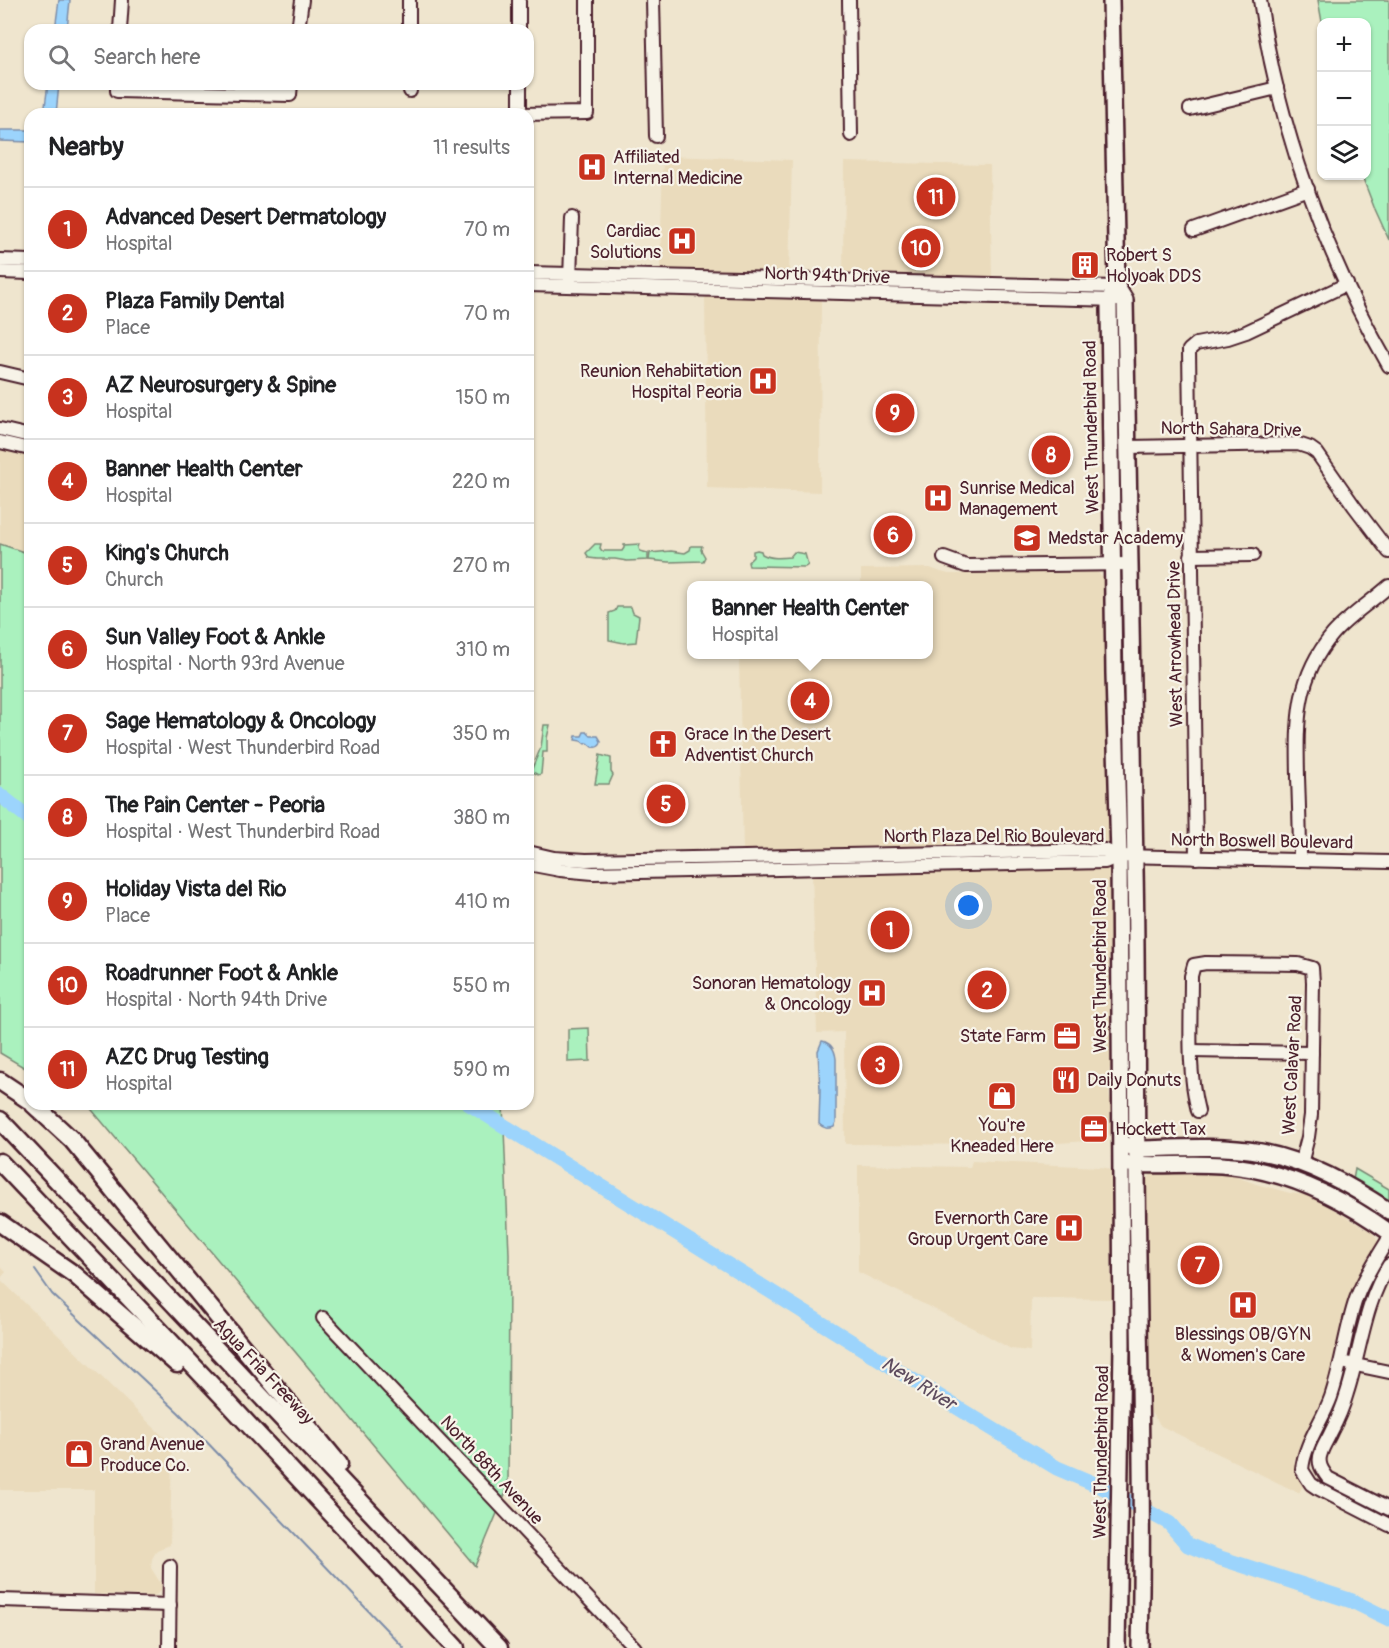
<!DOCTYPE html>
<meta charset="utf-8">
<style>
:root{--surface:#fff;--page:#f2f2f2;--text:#202124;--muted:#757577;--line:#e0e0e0;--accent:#c8321e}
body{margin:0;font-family:Pangolin,sans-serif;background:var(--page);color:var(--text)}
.controls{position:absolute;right:18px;top:18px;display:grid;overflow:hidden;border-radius:12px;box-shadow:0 2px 4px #0004}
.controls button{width:54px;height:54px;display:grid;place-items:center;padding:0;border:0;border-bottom:2px solid var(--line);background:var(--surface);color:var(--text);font:30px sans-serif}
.you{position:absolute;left:969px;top:906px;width:21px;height:21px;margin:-15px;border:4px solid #fff;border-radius:50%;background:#1a73e8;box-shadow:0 0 0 9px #1a73e833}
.badge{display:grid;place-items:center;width:39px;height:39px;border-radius:50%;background:var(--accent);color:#fff;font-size:20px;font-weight:700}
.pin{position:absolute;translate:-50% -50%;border:3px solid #fff;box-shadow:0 2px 6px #0006}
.popup{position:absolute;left:687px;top:581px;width:246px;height:78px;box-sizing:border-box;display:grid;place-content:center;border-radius:12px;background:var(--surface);filter:drop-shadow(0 2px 4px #0005);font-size:20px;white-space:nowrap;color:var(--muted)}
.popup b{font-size:22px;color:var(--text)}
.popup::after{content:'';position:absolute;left:50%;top:100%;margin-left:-12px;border:12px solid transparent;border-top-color:var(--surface)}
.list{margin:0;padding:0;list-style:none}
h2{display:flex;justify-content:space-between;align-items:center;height:78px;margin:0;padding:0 24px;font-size:26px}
h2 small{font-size:20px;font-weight:400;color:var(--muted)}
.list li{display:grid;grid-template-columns:39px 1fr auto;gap:18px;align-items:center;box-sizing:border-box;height:84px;padding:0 24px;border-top:2px solid var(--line)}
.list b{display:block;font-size:22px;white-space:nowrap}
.list p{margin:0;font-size:20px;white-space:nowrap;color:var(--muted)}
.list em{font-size:20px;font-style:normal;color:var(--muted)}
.icon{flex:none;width:33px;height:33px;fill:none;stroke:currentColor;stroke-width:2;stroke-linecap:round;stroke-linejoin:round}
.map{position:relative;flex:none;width:1389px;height:1648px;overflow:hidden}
.search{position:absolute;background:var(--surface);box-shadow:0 2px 4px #0004;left:24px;top:24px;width:510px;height:66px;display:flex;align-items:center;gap:15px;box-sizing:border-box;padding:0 21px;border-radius:18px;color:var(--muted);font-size:22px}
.panel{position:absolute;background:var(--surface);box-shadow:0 2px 4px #0004;left:24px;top:108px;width:510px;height:1002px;border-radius:18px}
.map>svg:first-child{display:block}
</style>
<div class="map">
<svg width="1389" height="1648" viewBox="0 0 1389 1648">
<rect width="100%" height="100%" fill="#efe5ce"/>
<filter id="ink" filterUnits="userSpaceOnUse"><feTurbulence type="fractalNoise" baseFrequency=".0167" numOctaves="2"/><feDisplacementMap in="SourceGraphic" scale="12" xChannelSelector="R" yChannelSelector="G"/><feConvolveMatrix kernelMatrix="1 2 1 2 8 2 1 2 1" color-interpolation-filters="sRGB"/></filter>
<g filter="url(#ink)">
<g fill="#eadbbc">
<path d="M 663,156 L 792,160 L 789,274 L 660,271 Z"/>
<path d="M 844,162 L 990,165 L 992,279 L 843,276 Z"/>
<path d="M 705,294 L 821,297 L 820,492 L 707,488 Z"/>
<path d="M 0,448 L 30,455 L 30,554 L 0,544 Z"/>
<path d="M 930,568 L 941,572 L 949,574 L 1096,571 L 1104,578 L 1107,590 L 1111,837 L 1107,845 L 743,852 L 739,655 L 928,654 L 928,586 L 861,585 L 861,569 Z"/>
<path d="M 1103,868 L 1109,871 L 1112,876 L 1113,918 L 1109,958 L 1109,1002 L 1113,1031 L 1113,1049 L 1109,1073 L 1109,1095 L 1114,1115 L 1113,1130 L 1110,1134 L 1101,1140 L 1030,1145 L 845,1144 L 844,1032 L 817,1033 L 812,872 Z"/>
<path d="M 972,1161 L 1100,1167 L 1107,1168 L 1113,1172 L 1114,1178 L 1115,1237 L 1111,1255 L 1111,1273 L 1115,1299 L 1031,1298 L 1030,1351 L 1011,1349 L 979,1331 L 858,1272 L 858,1165 L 970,1167 Z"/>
<path d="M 1220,1171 L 1256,1184 L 1290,1193 L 1306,1195 L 1323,1203 L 1373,1233 L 1378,1242 L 1377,1246 L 1361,1274 L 1350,1298 L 1342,1321 L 1331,1368 L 1332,1372 L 1331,1378 L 1322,1406 L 1294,1460 L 1296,1471 L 1304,1484 L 1299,1493 L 1161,1426 L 1148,1409 L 1147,1179 L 1153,1172 Z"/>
<path d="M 0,1266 L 6,1272 L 0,1279 L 172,1445 L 170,1545 L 157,1550 L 152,1559 L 151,1568 L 161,1584 L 161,1590 L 156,1595 L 152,1596 L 94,1594 L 94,1490 L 0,1490 Z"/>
</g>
<g fill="#aaf1be" stroke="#7a8874" stroke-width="1.5">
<path d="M 1318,0 L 1389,0 L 1389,240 L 1374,207 L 1362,176 L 1366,176 L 1366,22 L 1322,22 Z"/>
<path d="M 0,544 L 30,554 L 30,1071 L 0,1053 Z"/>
<path d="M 595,544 L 601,544 L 600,548 L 602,551 L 622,551 L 624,548 L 624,545 L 640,544 L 639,548 L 640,551 L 648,553 L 648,560 L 627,561 L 615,559 L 597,559 L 589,558 L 586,553 Z"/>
<path d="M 691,546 L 702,546 L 701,550 L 705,557 L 703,561 L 668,562 L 649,560 L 650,553 L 671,551 L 685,553 L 690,550 Z"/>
<path d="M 757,550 L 761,551 L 762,554 C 771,559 781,558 790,557 L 794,552 L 805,554 L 808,565 L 805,567 L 749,566 L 748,562 L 753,557 L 753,551 Z"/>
<path d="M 617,607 L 631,607 L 633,613 L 639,616 L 636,642 L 624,643 L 609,640 L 609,613 L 615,611 Z"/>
<path d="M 544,725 L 550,725 L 547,738 L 547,752 L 543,752 L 541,774 L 538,775 L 531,771 L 541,747 Z"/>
<path d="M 600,755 L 611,758 L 611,772 L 613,775 L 609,784 L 595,784 Z"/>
<path d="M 589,1028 L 590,1061 L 568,1062 L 568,1029 Z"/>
<path d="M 87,1104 L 503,1104 L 509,1254 L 508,1487 L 475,1566 Z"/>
<path d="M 1355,1169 L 1389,1189 L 1389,1203 L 1353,1180 Z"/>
</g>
<g fill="#9cd4fc" stroke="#7b8ca8" stroke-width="1.5">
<path d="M 59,0 L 70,0 L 67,30 L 55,30 Z"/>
<path d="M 48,84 L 59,84 L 56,114 L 44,114 Z"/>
<path d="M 0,130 L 30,130 L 30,142 L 0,141 Z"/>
<path d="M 584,732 L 587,732 L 591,736 L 598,736 L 601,741 C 601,746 597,748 593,747 L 588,743 L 585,744 L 581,741 L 575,740 L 576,736 L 582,736 Z"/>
<path d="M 822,1041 C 832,1043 835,1050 836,1059 L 836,1122 L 834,1127 C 828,1129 824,1129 819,1124 L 820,1090 L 818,1051 Z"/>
</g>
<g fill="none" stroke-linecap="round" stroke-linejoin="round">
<path stroke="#7b8ca8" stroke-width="2" d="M 35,1270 L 52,1294 L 179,1413 L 404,1648"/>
<g stroke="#9cd4fc" stroke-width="15">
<path d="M 0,795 L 30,819"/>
<path d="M 469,1104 L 963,1411 L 1057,1468 L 1104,1488 L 1169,1523 L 1188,1545 L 1217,1557 L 1352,1601 L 1389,1619"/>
</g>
<g stroke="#4a1f2b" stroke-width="16">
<g id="minor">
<path d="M 409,0 L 409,30"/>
<path d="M 519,0 L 519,30"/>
<path d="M 653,0 L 656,136"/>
<path d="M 849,0 L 851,135"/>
<path d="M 1260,0 C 1278,128 1325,255 1389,366"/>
<path d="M 120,30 L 122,0"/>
<path d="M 298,30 L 302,0"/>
<path d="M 117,84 L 117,91 L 290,95 L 291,84"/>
<path d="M 410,84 L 410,91"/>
<path d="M 520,84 L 520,114 L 587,113 L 587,0"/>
<path d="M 1190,109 L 1277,88"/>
<path d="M 1194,230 L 1308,189"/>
<path d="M 0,260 L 30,261"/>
<path d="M 0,272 L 30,273"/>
<path d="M 528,273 L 1117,287"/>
<path d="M 570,280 L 572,218"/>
<path d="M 528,285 L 1118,300"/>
<path d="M 0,372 L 30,379"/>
<path d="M 0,429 L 30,436"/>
<path d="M 0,442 L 30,449"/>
<path d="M 1128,447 L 1298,444 L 1310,448 L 1317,453 L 1354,506 L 1389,552"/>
<path d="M 1191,556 L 1253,555"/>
<path d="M 944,558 L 966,566 L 1130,564"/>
<path d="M 528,852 L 554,858 L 586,860 L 1105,850 L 1119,856"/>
<path d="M 1196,858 L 1189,350 L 1196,344 L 1228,338 L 1246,332 L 1347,284"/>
<path d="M 1300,860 C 1300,833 1299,805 1298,777 C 1297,724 1295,678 1333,634 C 1349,616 1371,602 1389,586"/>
<path d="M 528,864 L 560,870 L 593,873 L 1105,862 L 1119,856 L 1389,862"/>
<path d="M 1191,1051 L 1312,1053"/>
<path d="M 1198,1111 C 1187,1068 1191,1021 1191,976 L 1194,965 L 1206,963 L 1298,964 L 1312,968 L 1313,982 L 1311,1115 L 1308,1137 L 1301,1164"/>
<path d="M 1389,1238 C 1377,1258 1364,1277 1356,1299 C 1345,1331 1342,1365 1331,1397 C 1322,1422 1304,1444 1302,1470 L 1311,1484 L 1317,1488 L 1389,1525"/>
<path d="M 1389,1265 C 1364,1304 1361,1350 1347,1393 C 1343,1407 1338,1419 1331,1432 C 1328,1439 1323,1446 1321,1453 C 1317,1463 1322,1470 1328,1478 L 1389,1509"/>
<path d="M 323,1318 L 635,1648"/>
<path d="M 1346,1363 L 1389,1372"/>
<path d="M 0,1600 L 170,1605"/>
<path d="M 169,1648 L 170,1566"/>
</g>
</g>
<g stroke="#4a1f2b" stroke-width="20">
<g id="major">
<path d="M 1111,0 L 1117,287 L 1125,300 C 1128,490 1133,679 1135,869 C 1137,968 1136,1068 1137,1167 C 1138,1327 1144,1488 1140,1648"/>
<path d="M 1117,287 L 1109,300 L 1109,308 L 1114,674 L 1119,856 L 1122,1345 L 1117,1648"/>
<path d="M 1129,1146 L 1137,1149 C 1178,1148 1221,1145 1261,1152 C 1308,1161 1350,1185 1389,1211"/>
<path d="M 1129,1164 C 1160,1166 1190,1163 1221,1165 C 1283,1169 1339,1196 1389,1232"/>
</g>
</g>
<g stroke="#4a1f2b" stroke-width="21">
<g id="highway">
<path d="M 0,1081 L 30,1101"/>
<path d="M 33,1104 L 72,1140 L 339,1464"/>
<path d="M 0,1120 L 499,1648"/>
<path d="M 0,1162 L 222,1396 L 456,1648"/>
<path d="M 0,1223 L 75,1275 L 177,1364"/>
</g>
</g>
<use href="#minor" stroke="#f7f3e8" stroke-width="12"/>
<use href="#major" stroke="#f7f3e8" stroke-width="15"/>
<use href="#highway" stroke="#f7f3e8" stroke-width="16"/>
</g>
</g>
<defs>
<g id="hospital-square" transform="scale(1.5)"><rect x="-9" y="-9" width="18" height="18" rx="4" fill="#c8321e" stroke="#f7f3e8"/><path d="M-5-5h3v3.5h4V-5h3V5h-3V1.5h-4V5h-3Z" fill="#fff"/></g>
<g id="building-square" transform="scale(1.5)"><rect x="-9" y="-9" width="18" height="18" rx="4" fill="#c8321e" stroke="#f7f3e8"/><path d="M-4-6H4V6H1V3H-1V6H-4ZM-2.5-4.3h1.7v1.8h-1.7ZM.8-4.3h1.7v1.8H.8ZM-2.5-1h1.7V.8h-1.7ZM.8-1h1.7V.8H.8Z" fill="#fff"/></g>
<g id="university-square" transform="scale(1.5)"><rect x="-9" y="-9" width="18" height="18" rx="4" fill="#c8321e" stroke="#f7f3e8"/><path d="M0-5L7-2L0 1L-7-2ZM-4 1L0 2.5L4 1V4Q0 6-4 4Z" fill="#fff"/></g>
<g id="church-square" transform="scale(1.5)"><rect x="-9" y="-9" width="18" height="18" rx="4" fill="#c8321e" stroke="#f7f3e8"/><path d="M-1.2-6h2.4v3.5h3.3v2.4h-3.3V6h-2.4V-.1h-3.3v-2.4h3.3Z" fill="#fff"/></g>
<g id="office-square" transform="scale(1.5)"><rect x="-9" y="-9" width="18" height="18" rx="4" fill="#c8321e" stroke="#f7f3e8"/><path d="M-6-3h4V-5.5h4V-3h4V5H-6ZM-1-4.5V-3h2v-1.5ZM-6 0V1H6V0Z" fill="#fff"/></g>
<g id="restaurant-square" transform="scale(1.5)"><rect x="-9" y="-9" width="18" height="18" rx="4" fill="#c8321e" stroke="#f7f3e8"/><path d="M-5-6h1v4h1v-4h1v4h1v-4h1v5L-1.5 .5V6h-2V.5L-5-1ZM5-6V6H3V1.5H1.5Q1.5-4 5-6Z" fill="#fff"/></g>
<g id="shop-square" transform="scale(1.5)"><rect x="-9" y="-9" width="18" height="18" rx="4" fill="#c8321e" stroke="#f7f3e8"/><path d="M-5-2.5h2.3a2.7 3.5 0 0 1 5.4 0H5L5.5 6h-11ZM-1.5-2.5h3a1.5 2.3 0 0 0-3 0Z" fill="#fff"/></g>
</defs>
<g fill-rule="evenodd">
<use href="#hospital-square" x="592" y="167"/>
<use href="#hospital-square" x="682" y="241"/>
<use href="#building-square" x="1085" y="265"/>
<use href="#hospital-square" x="763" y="381"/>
<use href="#hospital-square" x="938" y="498"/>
<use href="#university-square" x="1027" y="538"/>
<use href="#church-square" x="663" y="744"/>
<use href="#hospital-square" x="872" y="993"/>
<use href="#office-square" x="1067" y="1036"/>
<use href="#restaurant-square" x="1066" y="1080"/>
<use href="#shop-square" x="1002" y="1096"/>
<use href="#office-square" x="1094" y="1129"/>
<use href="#hospital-square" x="1069" y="1228"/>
<use href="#hospital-square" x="1243" y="1305"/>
<use href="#shop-square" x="79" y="1454"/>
</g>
<g text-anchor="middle" stroke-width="4.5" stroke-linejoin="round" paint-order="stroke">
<g font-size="18" fill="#4a1f2b" stroke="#f7f3e8" text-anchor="start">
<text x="613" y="163">Affiliated<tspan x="613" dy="21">Internal Medicine</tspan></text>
<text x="661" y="237" text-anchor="end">Cardiac<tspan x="661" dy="21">Solutions</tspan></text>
<text x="1106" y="261">Robert S<tspan x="1106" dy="21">Holyoak DDS</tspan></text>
<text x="742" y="377" text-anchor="end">Reunion Rehabiitation<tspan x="742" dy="21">Hospital Peoria</tspan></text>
<text x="959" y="494">Sunrise Medical<tspan x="959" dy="21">Management</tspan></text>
<text x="1048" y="544">Medstar Academy</text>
<text x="684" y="740">Grace In the Desert<tspan x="684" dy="21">Adventist Church</tspan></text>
<text x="851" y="989" text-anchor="end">Sonoran Hematology<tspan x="851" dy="21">&amp; Oncology</tspan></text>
<text x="1046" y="1042" text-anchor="end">State Farm</text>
<text x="1087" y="1086">Daily Donuts</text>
<text x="1002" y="1131" text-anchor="middle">You're<tspan x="1002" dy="21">Kneaded Here</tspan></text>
<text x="1115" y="1135">Hockett Tax</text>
<text x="1048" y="1224" text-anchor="end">Evernorth Care<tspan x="1048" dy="21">Group Urgent Care</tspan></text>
<text x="1243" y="1340" text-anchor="middle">Blessings OB/GYN<tspan x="1243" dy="21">&amp; Women's Care</tspan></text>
<text x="100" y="1450">Grand Avenue<tspan x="100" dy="21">Produce Co.</tspan></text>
</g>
<g font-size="18" fill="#4a1f2b" stroke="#f7f3e8">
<text transform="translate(827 275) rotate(2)" y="6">North 94th Drive</text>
<text transform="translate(1091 427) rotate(-91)" y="6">West Thunderbird Road</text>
<text transform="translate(1231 429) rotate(1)" y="6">North Sahara Drive</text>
<text transform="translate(1175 644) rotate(-91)" y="6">West Arrowhead Drive</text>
<text x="994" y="842">North Plaza Del Rio Boulevard</text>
<text transform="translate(1262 841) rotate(1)" y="6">North Boswell Boulevard</text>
<text transform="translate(1100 966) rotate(-90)" y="6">West Thunderbird Road</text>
<text transform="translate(1292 1065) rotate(-87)" y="6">West Calavar Road</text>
<text transform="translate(264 1371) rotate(47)" y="6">Agua Fria Freeway</text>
<text transform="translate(1101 1452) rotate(-89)" y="6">West Thunderbird Road</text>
<text transform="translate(492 1470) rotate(47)" y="6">North 88th Avenue</text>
</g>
<g font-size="20" font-style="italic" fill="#5e4c5f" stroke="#f7f3e8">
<text transform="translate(919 1383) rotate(32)" y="7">New River</text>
</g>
</g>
</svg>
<div class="controls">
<button>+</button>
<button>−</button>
<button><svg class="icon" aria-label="layers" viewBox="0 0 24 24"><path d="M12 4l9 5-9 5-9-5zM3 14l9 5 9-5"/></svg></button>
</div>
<div class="you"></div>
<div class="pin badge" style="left:890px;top:930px">1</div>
<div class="pin badge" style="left:987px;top:990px">2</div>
<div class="pin badge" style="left:880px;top:1065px">3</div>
<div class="pin badge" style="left:810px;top:701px">4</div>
<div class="popup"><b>Banner Health Center</b>Hospital</div>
<div class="pin badge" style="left:666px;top:804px">5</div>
<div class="pin badge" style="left:893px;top:535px">6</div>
<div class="pin badge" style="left:1200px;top:1265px">7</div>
<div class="pin badge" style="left:1051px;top:455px">8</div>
<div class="pin badge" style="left:895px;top:413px">9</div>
<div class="pin badge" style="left:921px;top:248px">10</div>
<div class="pin badge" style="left:936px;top:197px">11</div>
<div class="search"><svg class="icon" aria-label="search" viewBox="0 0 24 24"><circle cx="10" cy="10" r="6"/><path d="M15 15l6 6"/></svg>Search here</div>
<section class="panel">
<h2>Nearby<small>11 results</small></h2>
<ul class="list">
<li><span class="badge">1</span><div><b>Advanced Desert Dermatology</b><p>Hospital</p></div><em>70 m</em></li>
<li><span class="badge">2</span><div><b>Plaza Family Dental</b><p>Place</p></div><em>70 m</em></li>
<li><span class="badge">3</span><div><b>AZ Neurosurgery &amp; Spine</b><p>Hospital</p></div><em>150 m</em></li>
<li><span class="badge">4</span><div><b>Banner Health Center</b><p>Hospital</p></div><em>220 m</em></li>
<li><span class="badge">5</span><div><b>King's Church</b><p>Church</p></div><em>270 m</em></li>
<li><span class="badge">6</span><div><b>Sun Valley Foot &amp; Ankle</b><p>Hospital · North 93rd Avenue</p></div><em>310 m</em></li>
<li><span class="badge">7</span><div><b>Sage Hematology &amp; Oncology</b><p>Hospital · West Thunderbird Road</p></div><em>350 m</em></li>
<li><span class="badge">8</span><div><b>The Pain Center - Peoria</b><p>Hospital · West Thunderbird Road</p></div><em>380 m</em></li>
<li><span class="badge">9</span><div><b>Holiday Vista del Rio</b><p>Place</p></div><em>410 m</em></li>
<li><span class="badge">10</span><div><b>Roadrunner Foot &amp; Ankle</b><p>Hospital · North 94th Drive</p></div><em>550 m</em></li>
<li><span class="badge">11</span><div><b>AZC Drug Testing</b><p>Hospital</p></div><em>590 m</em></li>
</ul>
</section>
</div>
